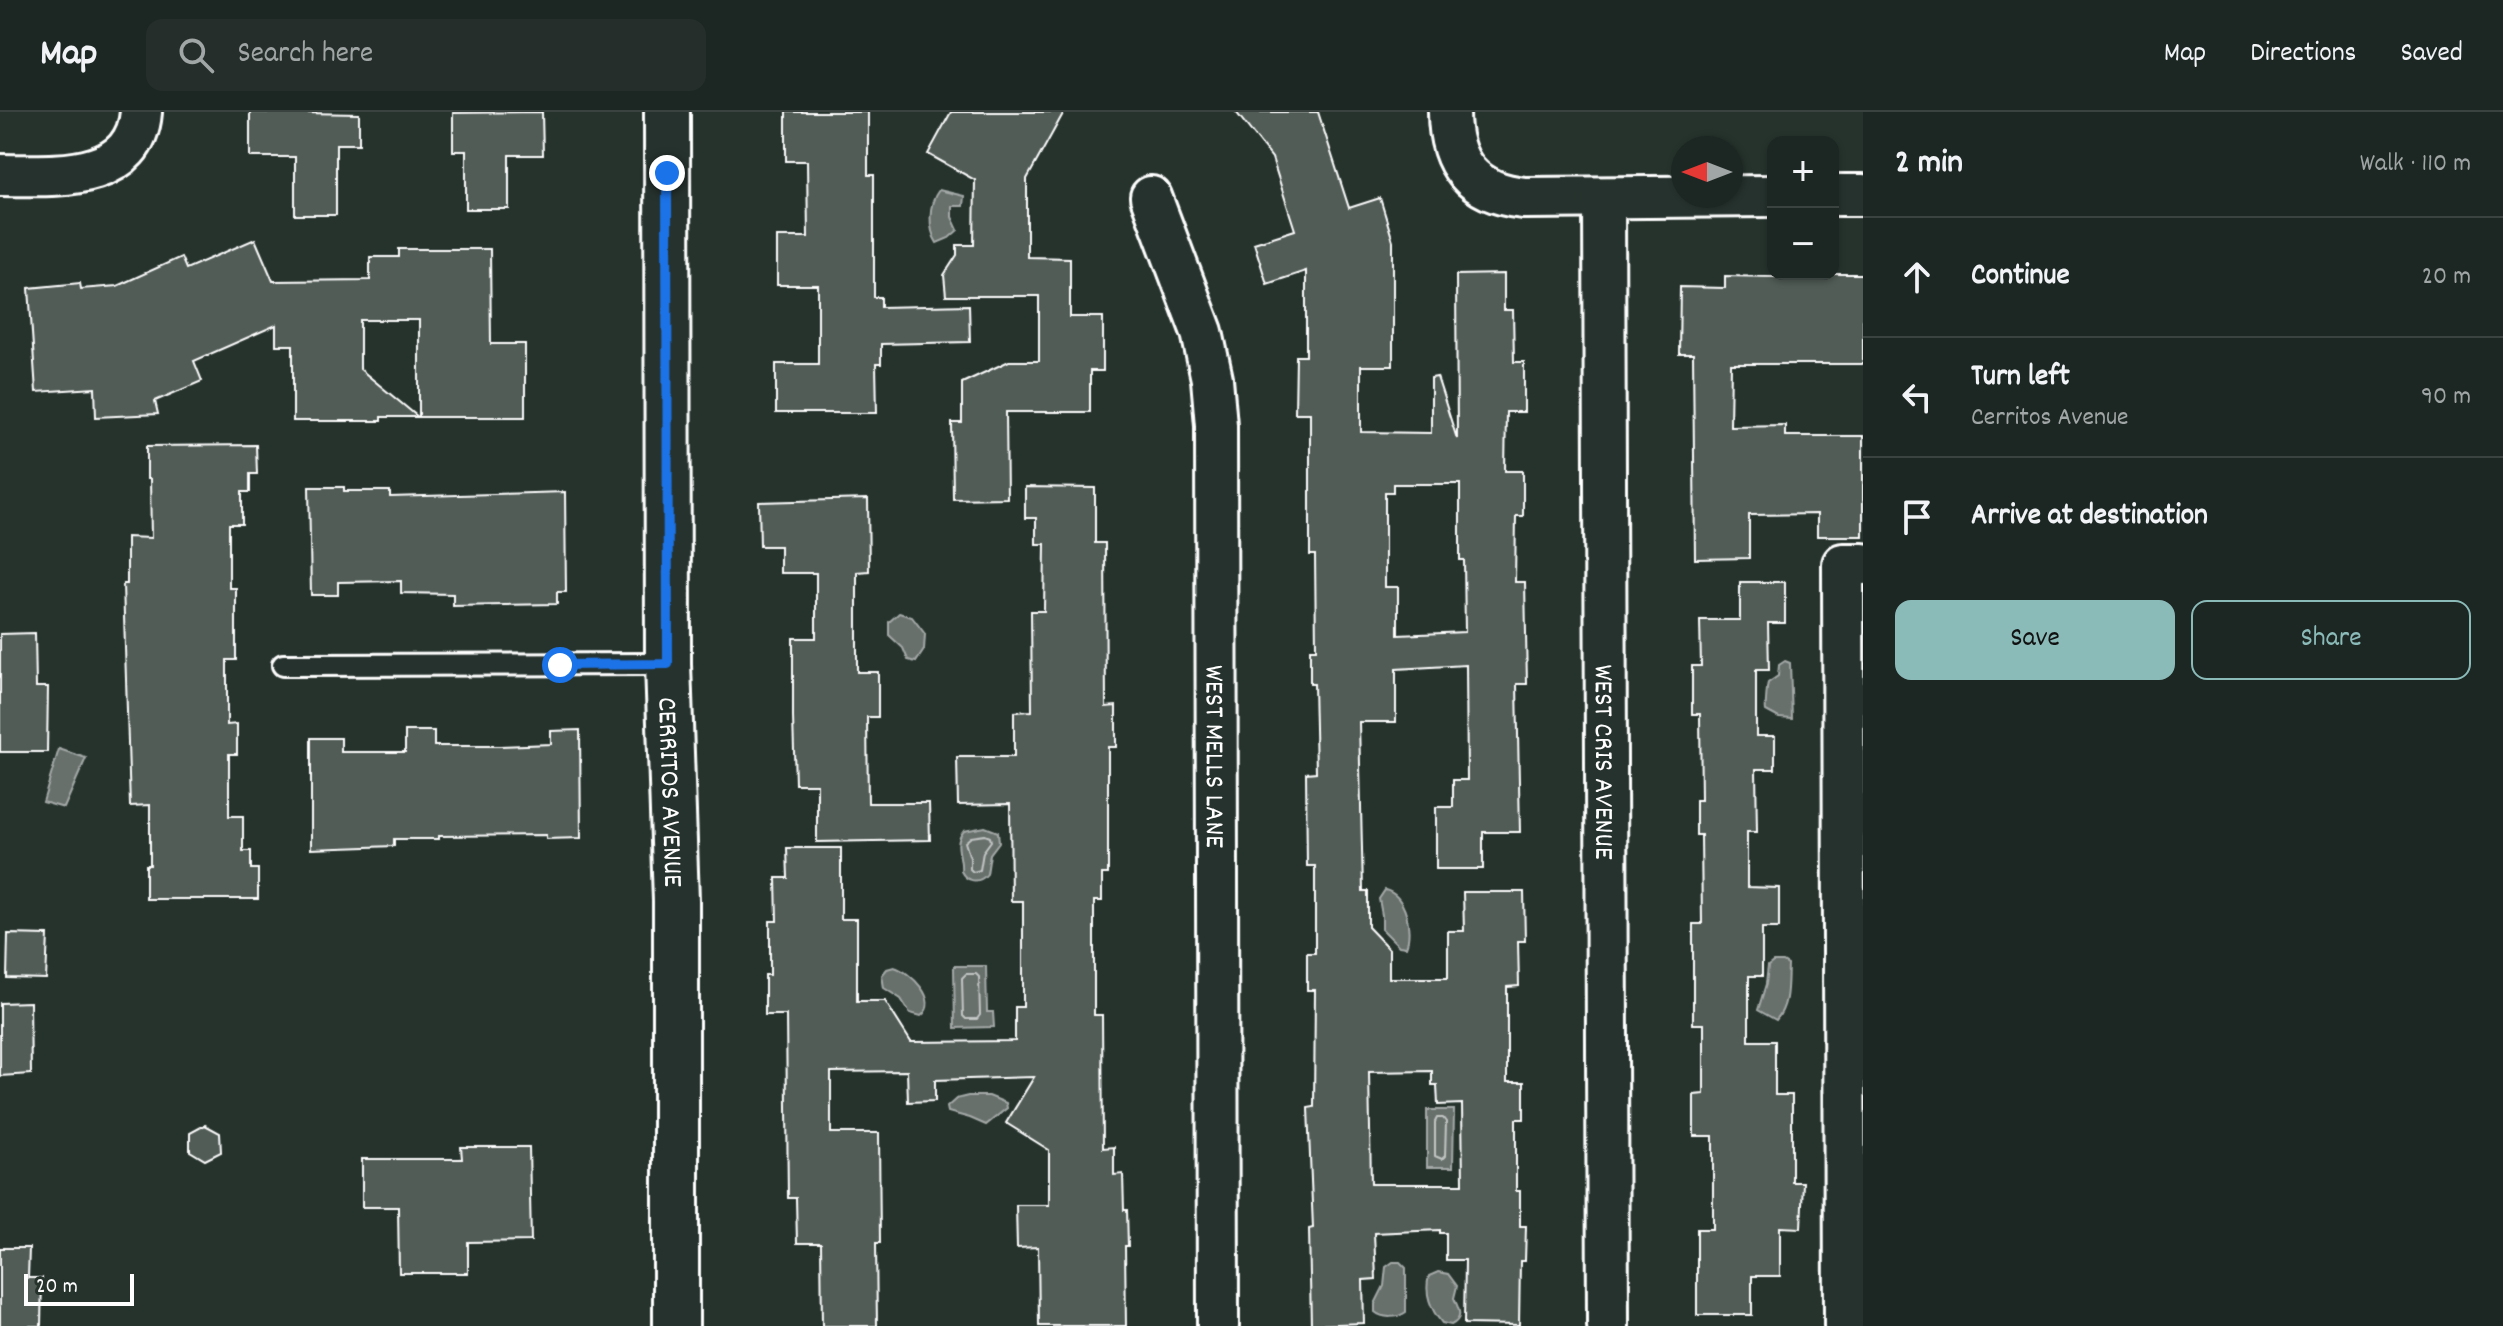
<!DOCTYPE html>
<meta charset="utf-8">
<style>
:root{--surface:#1c2622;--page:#252e2a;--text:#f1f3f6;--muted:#a0a5a5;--line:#3a4340;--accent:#8bbbb9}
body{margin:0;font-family:Dekko,sans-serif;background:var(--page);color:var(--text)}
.controls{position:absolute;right:24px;top:24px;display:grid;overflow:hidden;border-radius:16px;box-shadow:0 2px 6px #0004}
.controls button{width:72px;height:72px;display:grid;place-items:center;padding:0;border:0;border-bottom:2px solid var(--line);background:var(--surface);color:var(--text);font:40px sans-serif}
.compass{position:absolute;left:1671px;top:24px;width:72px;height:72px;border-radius:50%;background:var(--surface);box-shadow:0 2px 6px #0004;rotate:270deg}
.scale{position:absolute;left:24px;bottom:20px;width:110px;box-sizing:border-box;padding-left:8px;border:4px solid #fff;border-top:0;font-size:22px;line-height:28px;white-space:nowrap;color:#fff;-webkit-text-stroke:6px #26332d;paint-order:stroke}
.stop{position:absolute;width:24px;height:24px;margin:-18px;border:6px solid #1a73e8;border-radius:50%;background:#fff}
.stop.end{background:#1a73e8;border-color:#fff;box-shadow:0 2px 8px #0008}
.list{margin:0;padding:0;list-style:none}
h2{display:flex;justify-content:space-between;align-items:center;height:104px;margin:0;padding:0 32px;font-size:34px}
h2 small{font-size:26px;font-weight:400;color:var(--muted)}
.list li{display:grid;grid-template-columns:52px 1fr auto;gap:24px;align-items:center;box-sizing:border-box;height:120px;padding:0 32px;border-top:2px solid var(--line)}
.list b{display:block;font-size:30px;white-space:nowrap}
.list p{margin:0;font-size:26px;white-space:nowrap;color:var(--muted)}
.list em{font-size:26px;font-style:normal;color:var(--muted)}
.actions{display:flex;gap:16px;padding:24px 32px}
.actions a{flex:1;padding:18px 0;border:2px solid var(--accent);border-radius:16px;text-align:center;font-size:28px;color:var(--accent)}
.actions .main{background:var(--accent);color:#111}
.icon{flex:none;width:44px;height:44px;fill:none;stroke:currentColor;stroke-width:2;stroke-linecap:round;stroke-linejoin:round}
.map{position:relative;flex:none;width:1863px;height:1214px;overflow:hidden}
header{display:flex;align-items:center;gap:48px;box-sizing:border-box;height:112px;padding:0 40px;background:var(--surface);border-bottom:2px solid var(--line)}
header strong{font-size:38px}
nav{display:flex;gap:44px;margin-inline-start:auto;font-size:28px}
.search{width:560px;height:72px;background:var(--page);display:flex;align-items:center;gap:20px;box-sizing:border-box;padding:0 28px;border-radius:16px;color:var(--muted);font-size:30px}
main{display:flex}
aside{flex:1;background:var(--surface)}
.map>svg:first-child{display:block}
</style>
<header>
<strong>Map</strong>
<div class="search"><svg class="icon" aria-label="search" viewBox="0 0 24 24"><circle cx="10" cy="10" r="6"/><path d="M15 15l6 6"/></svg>Search here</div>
<nav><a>Map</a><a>Directions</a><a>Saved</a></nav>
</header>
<main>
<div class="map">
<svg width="1863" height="1214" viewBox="0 0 1863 1214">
<rect width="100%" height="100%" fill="#26332d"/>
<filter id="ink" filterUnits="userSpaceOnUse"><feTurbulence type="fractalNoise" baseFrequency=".0125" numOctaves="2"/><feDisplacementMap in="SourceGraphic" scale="16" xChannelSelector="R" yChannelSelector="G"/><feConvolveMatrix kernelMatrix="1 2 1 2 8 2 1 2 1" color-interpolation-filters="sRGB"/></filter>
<g filter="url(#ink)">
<g fill="#67706c" stroke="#a4a9a7" stroke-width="2">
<path d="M 939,78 L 964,84 L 963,94 L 952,94 L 952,105 L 958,118 L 949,126 L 937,131 C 928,117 928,92 939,78 Z"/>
<path d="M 899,501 L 912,505 L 925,522 L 924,538 L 916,550 L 908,548 L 903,536 L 889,523 L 889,510 Z"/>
<path d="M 1785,549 L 1790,551 L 1792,607 L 1779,606 L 1766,599 C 1765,597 1767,573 1768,571 L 1778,564 L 1779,553 Z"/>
<path d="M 59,637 L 86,646 L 64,696 L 43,690 Z"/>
<path d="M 985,715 L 998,720 L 999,730 L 990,742 L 987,762 C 979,772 966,770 961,759 C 963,744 952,732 964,719 Z"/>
<path d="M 1385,778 C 1406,783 1413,818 1406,835 L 1399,834 L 1382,817 L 1382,803 L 1379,787 Z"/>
<path d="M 1773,850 L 1783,850 L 1788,853 C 1787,873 1789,893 1776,908 L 1758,898 L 1766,872 L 1768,854 Z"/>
<path d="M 954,854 L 986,854 L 987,900 L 993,900 L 994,915 L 955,916 Z"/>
<path d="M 894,855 C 910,859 941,889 921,904 L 910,901 L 901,887 L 884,876 L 882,863 L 887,857 Z"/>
<path d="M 968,984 L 989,984 L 1006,991 L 1007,996 L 986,1013 L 970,1006 L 948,1000 L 947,995 L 956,987 Z"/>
<path d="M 1427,998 L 1454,998 L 1453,1055 L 1427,1055 Z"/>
<path d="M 1393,1150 L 1400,1150 L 1406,1156 L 1406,1200 C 1398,1206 1383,1207 1375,1200 L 1375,1192 L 1384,1174 L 1386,1155 Z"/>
<path d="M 1438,1160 L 1448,1162 L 1457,1174 L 1454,1186 C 1458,1196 1465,1206 1451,1213 L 1442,1211 C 1431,1198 1424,1181 1429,1164 Z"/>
</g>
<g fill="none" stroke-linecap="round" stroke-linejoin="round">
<g stroke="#c2c6c4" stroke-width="2">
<path d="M 985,723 L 990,725 L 991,729 L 983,740 L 980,758 L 973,760 L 970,757 L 970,746 L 965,730 L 971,725 Z"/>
<path d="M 966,862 L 976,862 L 979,865 L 980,903 L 977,907 L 966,907 L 963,904 L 962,866 Z"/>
<path d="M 1437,1006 L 1443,1006 L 1446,1010 L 1445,1044 L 1442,1047 L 1435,1044 L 1435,1010 Z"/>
</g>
</g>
<g fill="#515c57" stroke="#fff" stroke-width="2" fill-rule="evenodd">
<path d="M 250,0 L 359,2 L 359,32 L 336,32 L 336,103 L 295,103 L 295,45 L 250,45 Z"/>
<path d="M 542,0 L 543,43 L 509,43 L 509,97 L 466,97 L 466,39 L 453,39 L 453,1 Z"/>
<path d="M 786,0 L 868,0 L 868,63 L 874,63 L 874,185 L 881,185 L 881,195 L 969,193 L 970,230 L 881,232 L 881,252 L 876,252 L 877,301 L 776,301 L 776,252 L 818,252 L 818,173 L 777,173 L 777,125 L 808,125 L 807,49 L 786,49 Z"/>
<path d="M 951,0 L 1064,0 L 1027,67 L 1027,145 L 1070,146 L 1070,205 L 1103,205 L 1103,259 L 1090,259 L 1090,300 L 1006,300 L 1007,386 L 953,387 L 952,311 L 962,311 L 962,271 L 1009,249 L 1039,249 L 1039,184 L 946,184 L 944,163 L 957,143 L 957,133 L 974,133 L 975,68 L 928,42 Z"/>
<path d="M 1236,0 L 1318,0 L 1349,96 L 1380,86 L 1393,129 L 1393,254 L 1361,254 L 1361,320 L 1431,321 L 1431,266 L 1437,265 L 1457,327 L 1456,163 L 1504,162 L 1504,198 L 1513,198 L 1514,250 L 1524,250 L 1524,300 L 1506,300 L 1505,359 L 1523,359 L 1523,404 L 1516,404 L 1515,470 L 1525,470 L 1527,572 L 1517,572 L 1520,720 L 1483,720 L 1483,757 L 1436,757 L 1436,695 L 1453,695 L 1453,668 L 1467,668 L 1466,553 L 1396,557 L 1396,610 L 1359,610 L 1363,779 L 1368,779 L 1368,815 L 1389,837 L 1389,866 L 1448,866 L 1448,819 L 1464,819 L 1463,780 L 1524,780 L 1525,829 L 1518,829 L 1519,874 L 1507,875 L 1507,970 L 1524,970 L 1524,1007 L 1516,1007 L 1516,1079 L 1520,1079 L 1520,1114 L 1526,1114 L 1525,1149 L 1520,1149 L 1519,1213 L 1464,1212 L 1465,1148 L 1446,1148 L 1446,1121 L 1440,1121 L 1440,1118 L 1374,1121 L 1376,1167 L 1363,1168 L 1364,1211 L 1311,1213 L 1309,1117 L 1313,1116 L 1308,996 L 1314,995 L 1315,878 L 1307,878 L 1307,841 L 1315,841 L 1315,754 L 1307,754 L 1306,661 L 1316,660 L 1314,572 L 1310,572 L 1310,537 L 1316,537 L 1315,443 L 1310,443 L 1310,301 L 1295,301 L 1296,244 L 1306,244 L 1306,159 L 1267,172 L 1254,131 L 1295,118 L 1272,46 ZM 1393,372 L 1460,372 L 1460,448 L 1464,448 L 1465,520 L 1398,523 L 1398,475 L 1385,475 L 1385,380 L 1393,380 ZM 1432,959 L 1432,973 L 1437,973 L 1438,993 L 1462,992 L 1463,1072 L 1371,1072 L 1369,960 Z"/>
<path d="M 255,127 L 273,169 L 370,168 L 370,145 L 399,145 L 399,137 L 490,137 L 491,232 L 525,232 L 525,305 L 419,305 L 419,208 L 360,208 L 360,257 L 418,305 L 381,305 L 381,309 L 293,309 L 293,233 L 276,233 L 276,213 L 194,249 L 202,269 L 155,289 L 158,302 L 96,305 L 95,276 L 36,280 L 29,176 L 80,171 L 81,177 L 117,174 L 181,145 L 186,157 Z"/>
<path d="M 1828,162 L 1863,162 L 1863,252 L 1731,252 L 1730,314 L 1785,313 L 1785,324 L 1863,324 L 1863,424 L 1817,424 L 1817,402 L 1749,403 L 1749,446 L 1695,447 L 1693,242 L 1679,242 L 1680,175 L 1725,176 L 1725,164 L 1828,166 Z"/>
<path d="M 256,333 L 257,362 L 250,362 L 250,380 L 242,380 L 242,412 L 229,412 L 229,476 L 236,476 L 236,548 L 227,548 L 227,613 L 237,612 L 237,642 L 229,642 L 229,704 L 243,704 L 243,739 L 251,739 L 251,757 L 258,757 L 258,787 L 146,787 L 146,753 L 150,753 L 150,693 L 130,694 L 123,472 L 127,472 L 127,425 L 151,426 L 150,367 L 147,367 L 147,334 Z"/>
<path d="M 309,375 L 344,375 L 344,379 L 390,379 L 390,385 L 565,380 L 566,480 L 557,480 L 557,492 L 453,494 L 453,482 L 401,481 L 401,469 L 338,470 L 338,483 L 311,483 Z"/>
<path d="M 1025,375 L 1095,376 L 1095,431 L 1105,431 L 1106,595 L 1116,594 L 1116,635 L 1108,635 L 1108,762 L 1102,762 L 1102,789 L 1094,789 L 1094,903 L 1102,903 L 1103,1036 L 1114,1035 L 1114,1063 L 1123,1062 L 1124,1098 L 1127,1098 L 1128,1134 L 1125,1134 L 1126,1214 L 1039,1214 L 1038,1135 L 1017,1136 L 1016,1093 L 1049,1093 L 1049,1038 L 1006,1011 L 1034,965 L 935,968 L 935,989 L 908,990 L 907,959 L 831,960 L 831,1021 L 879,1021 L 880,1131 L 876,1131 L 877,1214 L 822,1214 L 821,1131 L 797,1131 L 796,1086 L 788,1086 L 786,903 L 765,903 L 765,863 L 770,863 L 770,809 L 777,809 L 776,766 L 788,766 L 787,736 L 841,736 L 841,807 L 857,807 L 857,889 L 885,889 L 911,930 L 1015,929 L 1015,895 L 1023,895 L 1023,789 L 1011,789 L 1010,692 L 958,693 L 957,645 L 1014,645 L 1014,600 L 1032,599 L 1031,499 L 1044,499 L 1045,432 L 1036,432 L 1036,406 L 1025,406 Z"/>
<path d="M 868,387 L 869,459 L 857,460 L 857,560 L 878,560 L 878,605 L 867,605 L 868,691 L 929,691 L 930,728 L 817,730 L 817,672 L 795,672 L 793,605 L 793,526 L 816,526 L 816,461 L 780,461 L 780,434 L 760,434 L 759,390 Z"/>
<path d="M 1740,470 L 1785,470 L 1785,511 L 1768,511 L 1769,558 L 1756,558 L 1756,624 L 1775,624 L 1775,657 L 1756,657 L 1757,720 L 1747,720 L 1747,775 L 1779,776 L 1779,816 L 1762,816 L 1762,864 L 1749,864 L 1749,929 L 1775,929 L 1775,983 L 1792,983 L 1792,1070 L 1803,1070 L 1801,1116 L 1780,1115 L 1780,1164 L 1752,1164 L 1752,1203 L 1697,1203 L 1697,1117 L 1713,1117 L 1713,1024 L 1694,1024 L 1694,983 L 1704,982 L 1704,912 L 1693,912 L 1693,812 L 1702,812 L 1701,723 L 1696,723 L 1696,688 L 1701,688 L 1700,602 L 1692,602 L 1692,554 L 1701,554 L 1700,508 L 1740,508 Z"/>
<path d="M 35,521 L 36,575 L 48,575 L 47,640 L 0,640 L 0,522 Z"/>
<path d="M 580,618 L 581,726 L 546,727 L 546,723 L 439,724 L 439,727 L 394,727 L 394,734 L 311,737 L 311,626 L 341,626 L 341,640 L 405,640 L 405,619 L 434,619 L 434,634 L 500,634 L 551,632 L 551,619 Z"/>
<path d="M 8,822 L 48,823 L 46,867 L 7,866 Z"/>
<path d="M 30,890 L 31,962 L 0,964 L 0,891 Z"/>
<path d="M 205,1013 L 220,1021 L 221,1040 L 205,1048 L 190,1039 L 190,1021 Z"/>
<path d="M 461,1035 L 529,1035 L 531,1129 L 468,1130 L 468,1161 L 399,1161 L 398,1095 L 362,1095 L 362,1047 L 462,1047 Z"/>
<path d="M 0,1136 L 29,1136 L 28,1166 L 42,1166 L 41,1214 L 0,1214 Z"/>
</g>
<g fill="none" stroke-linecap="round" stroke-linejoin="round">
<g stroke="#fff" stroke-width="26">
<path id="service" d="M 283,553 L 668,552"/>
</g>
<g stroke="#fff" stroke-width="46">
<g id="minor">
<path d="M 1449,0 C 1449,52 1473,81 1524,86 L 1773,84"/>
<path d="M 0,63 C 51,63 135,72 141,0"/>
<path d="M 1833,83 L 1863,83"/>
<path id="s1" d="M 1151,85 L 1202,220 L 1212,267 L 1216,313 L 1218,1214"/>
<path id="s2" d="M 1604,86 L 1608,1214"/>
<path d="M 1845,1214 L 1843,452 L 1863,452"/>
</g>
</g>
<g stroke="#fff" stroke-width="50">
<g id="tertiary">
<path id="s3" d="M 667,0 L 668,552 L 676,789 L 676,1214"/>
</g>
</g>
<use href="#service" stroke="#26332d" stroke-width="20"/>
<use href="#minor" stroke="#26332d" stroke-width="40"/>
<use href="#tertiary" stroke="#26332d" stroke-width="44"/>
</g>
</g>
<g fill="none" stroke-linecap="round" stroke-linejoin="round" filter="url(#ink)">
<path stroke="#1a73e8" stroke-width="10" d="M 560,553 L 668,552 L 667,61"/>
</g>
<g text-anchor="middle" stroke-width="6" stroke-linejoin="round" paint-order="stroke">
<g font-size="28" fill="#fff" stroke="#26332d">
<text dy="10" stroke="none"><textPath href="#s1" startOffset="570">WEST MELLS LANE</textPath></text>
<text dy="10" stroke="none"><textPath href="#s2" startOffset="564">WEST CRIS AVENUE</textPath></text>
<text dy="10" stroke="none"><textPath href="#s3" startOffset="680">CERRITOS AVENUE</textPath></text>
</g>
</g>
</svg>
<div class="controls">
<button>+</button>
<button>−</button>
</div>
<svg class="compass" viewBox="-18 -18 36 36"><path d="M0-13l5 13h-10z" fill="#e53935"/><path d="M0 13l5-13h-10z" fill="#a0a5a5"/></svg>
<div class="scale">20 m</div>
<div class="stop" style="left:560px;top:553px"></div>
<div class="stop end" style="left:667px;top:61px"></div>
</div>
<aside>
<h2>2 min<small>Walk · 110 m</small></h2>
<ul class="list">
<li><svg class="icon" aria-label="ahead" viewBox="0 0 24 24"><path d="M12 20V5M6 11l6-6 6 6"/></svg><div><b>Continue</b></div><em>20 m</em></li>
<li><svg class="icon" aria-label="left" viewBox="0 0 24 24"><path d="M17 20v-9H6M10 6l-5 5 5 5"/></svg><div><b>Turn left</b><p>Cerritos Avenue</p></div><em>90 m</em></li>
<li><svg class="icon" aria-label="arrive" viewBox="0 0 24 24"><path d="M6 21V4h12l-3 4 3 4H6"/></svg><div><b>Arrive at destination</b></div></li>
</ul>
<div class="actions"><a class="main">Save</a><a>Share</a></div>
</aside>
</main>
